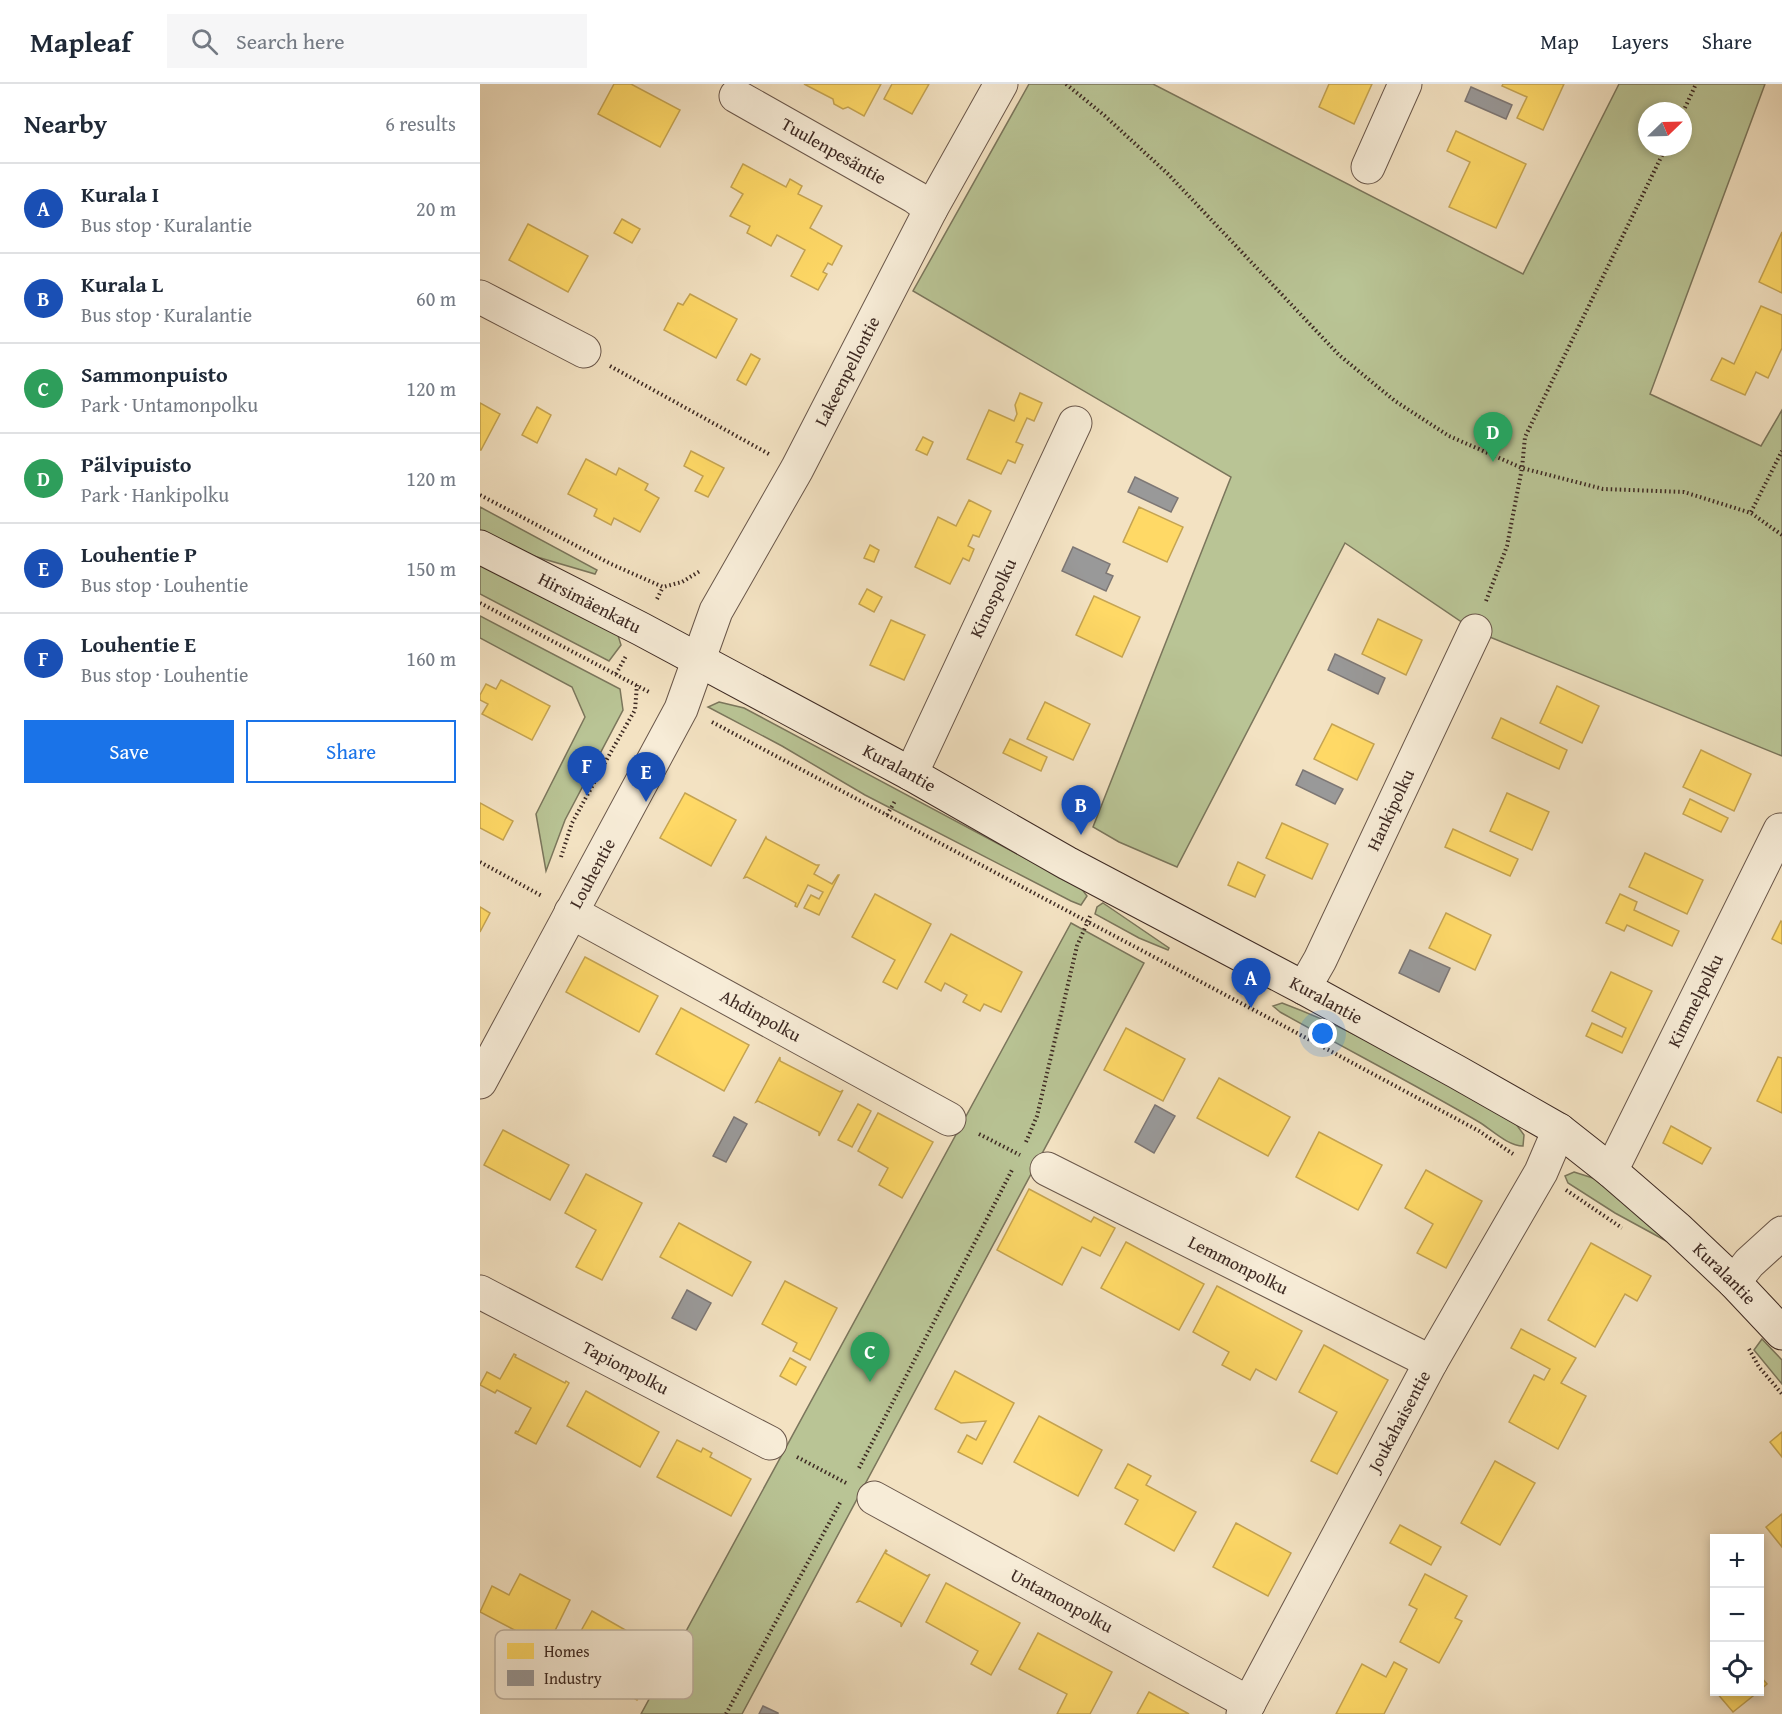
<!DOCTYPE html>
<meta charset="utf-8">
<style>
:root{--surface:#fff;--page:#f6f6f7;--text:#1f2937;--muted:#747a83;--line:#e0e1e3;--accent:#1a73e8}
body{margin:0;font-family:"Gentium Book Plus",serif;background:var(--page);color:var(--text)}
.controls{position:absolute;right:18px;bottom:18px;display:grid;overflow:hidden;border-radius:0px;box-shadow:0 3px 9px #0003}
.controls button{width:54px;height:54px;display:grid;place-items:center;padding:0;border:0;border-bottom:2px solid var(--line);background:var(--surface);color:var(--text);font:30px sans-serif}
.compass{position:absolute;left:1158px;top:18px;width:54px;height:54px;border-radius:50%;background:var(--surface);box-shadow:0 3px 9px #0003;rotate:67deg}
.you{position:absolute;left:843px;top:950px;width:21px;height:21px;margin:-15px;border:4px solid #fff;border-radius:50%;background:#1a73e8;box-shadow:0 0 0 9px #1a73e833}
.badge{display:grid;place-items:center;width:39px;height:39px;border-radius:50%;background:var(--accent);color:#fff;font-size:20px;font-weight:700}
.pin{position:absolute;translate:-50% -50px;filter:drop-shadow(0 2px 3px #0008)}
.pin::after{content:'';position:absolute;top:32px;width:21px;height:18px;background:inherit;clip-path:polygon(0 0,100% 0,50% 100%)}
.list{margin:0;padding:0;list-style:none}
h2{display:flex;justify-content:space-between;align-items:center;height:78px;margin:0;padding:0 24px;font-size:26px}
h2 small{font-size:20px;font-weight:400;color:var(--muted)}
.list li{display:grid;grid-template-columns:39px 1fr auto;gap:18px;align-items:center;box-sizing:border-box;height:90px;padding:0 24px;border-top:2px solid var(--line)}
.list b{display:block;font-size:22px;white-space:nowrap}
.list p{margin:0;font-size:20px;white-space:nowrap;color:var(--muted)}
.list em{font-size:20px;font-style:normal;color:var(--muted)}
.actions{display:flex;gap:12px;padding:18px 24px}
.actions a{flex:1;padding:14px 0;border:2px solid var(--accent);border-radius:0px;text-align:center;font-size:21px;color:var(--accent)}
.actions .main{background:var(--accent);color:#fff}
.icon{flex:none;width:33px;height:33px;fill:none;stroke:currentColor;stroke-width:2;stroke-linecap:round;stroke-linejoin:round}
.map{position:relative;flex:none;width:1302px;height:1630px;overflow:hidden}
header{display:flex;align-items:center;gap:36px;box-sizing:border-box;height:84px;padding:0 30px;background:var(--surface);border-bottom:2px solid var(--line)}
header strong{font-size:28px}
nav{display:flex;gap:33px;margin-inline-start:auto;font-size:21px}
.search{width:420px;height:54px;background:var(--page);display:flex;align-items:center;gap:15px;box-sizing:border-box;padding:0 21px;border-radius:0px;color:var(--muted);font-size:22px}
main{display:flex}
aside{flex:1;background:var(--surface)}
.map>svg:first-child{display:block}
</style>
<header>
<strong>Mapleaf</strong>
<div class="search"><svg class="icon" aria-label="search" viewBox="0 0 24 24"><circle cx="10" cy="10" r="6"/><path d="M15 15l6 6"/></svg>Search here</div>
<nav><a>Map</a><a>Layers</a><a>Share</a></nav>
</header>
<main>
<aside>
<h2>Nearby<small>6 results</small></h2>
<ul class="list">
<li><span class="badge" style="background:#1a4fb4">A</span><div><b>Kurala I</b><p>Bus stop · Kuralantie</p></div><em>20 m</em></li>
<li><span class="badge" style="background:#1a4fb4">B</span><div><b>Kurala L</b><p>Bus stop · Kuralantie</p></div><em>60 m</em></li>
<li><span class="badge" style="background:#2e9e5b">C</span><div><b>Sammonpuisto</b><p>Park · Untamonpolku</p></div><em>120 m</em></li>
<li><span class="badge" style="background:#2e9e5b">D</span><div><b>Pälvipuisto</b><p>Park · Hankipolku</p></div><em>120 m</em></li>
<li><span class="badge" style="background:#1a4fb4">E</span><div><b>Louhentie P</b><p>Bus stop · Louhentie</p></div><em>150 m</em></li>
<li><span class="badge" style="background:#1a4fb4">F</span><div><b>Louhentie E</b><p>Bus stop · Louhentie</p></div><em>160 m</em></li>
</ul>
<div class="actions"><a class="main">Save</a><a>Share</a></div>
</aside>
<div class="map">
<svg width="1302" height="1630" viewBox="0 0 1302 1630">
<rect width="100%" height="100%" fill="#f3e2c2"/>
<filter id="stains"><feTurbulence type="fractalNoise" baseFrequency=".00333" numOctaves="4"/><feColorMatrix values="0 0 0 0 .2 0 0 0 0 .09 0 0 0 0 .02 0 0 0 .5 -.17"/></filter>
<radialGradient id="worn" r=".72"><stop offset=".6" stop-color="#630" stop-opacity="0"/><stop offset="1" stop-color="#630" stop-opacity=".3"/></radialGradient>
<g fill="#b9c495" stroke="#7b765c" stroke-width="1.5" fill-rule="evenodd">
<path d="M 549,0 L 673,0 L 1043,190 L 1139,0 L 1285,0 L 1170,310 L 1281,362 L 1302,326 L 1302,672 L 995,547 L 865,459 L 697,783 L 639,758 L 613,743 L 751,393 L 433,207 ZM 1167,27 L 1203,27 L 1203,63 L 1167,63 Z"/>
<path d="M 0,423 L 117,486 L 115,490 L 40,468 L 0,447 Z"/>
<path d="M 0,478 L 137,548 L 141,561 L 129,577 L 0,510 Z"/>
<path d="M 0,532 L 140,605 L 143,626 L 85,736 L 66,787 L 56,730 L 105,633 L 92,603 L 0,554 Z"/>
<path d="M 239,618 L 264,624 L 601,804 L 607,812 L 601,821 L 591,817 L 385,711 L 302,662 L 228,623 Z"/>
<path d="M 623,819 L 689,864 L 688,866 L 659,854 L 615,830 L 617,823 Z"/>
<path d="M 591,839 L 664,879 L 262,1630 L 161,1630 Z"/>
<path d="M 802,919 C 885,950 959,996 1036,1040 L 1044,1051 L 1043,1062 C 1028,1062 1012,1046 999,1038 C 934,1000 866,965 800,928 L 793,922 Z"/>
<path d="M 1094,1088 L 1116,1095 L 1190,1159 L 1135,1129 L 1088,1099 L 1085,1092 Z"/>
<path d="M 1282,1255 L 1302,1276 L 1302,1300 L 1274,1266 Z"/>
</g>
<g fill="#ffd966" stroke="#c5a452" stroke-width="1.5">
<path d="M 134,0 L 151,0 L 200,26 L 180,63 L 118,30 Z"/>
<path d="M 324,0 L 401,0 L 384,32 L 368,23 L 363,25 L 354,20 L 353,15 Z"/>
<path d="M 412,0 L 449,0 L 432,30 L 404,15 Z"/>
<path d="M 849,0 L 892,0 L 874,40 L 839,23 Z"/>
<path d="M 1023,0 L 1084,0 L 1063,46 L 1037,34 L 1047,13 L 1022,2 Z"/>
<path d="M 976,47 L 1046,80 L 1016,144 L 969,123 L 990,78 L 967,67 Z"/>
<path d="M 263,80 L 306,103 L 310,95 L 322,102 L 318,110 L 342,122 L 330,144 L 362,162 L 352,181 L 348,179 L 343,188 L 347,190 L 338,206 L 311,192 L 325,166 L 297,151 L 291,162 L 267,149 L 270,142 L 250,132 L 263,110 L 251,103 Z"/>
<path d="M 142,135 L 160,145 L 152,159 L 134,149 Z"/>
<path d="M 48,140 L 108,172 L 88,208 L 29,176 Z"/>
<path d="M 1302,148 L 1302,209 L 1279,198 Z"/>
<path d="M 210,210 L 257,235 L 236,274 L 184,246 L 198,219 L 203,221 Z"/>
<path d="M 1281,222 L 1302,231 L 1302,264 L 1288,294 L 1276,288 L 1265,311 L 1231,296 L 1242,274 L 1254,280 Z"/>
<path d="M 271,270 L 280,275 L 266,301 L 257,296 Z"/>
<path d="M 540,309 L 562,319 L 554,337 L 547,334 L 536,358 L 543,361 L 535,379 L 528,376 L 521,390 L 487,375 L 509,326 L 534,337 L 537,330 L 535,321 Z"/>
<path d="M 0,319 L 20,330 L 1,366 L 0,366 Z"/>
<path d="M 57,323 L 71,331 L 57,359 L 42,351 Z"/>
<path d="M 443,353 L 453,358 L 447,371 L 436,366 Z"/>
<path d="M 211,367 L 244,384 L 228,413 L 215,407 L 223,392 L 204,382 Z"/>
<path d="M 106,375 L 136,391 L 139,384 L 168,400 L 165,406 L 179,414 L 160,448 L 134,434 L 131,441 L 114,432 L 117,425 L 88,410 Z"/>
<path d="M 489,416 L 511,427 L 499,453 L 493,451 L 488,462 L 494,465 L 489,477 L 483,474 L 470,500 L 435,483 L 458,433 L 476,442 Z"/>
<path d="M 659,423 L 703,443 L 687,478 L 643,458 Z"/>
<path d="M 390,461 L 399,466 L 394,478 L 384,474 Z"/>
<path d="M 387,505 L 402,513 L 394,528 L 379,520 Z"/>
<path d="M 614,512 L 660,533 L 642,573 L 596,551 Z"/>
<path d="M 898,535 L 942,556 L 926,591 L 882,570 Z"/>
<path d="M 411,536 L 445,551 L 424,596 L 390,581 Z"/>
<path d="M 21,596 L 70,622 L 52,656 L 2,630 L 8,620 L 0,616 L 0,611 L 6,600 L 16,605 Z"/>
<path d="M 1077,602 L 1119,622 L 1102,659 L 1060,639 Z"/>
<path d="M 565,618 L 610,640 L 593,676 L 547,655 Z"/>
<path d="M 1021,634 L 1087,666 L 1079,685 L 1012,654 Z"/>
<path d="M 852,640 L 894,660 L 877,696 L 834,675 Z"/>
<path d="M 530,655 L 567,673 L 561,687 L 523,669 Z"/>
<path d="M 1221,666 L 1271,690 L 1254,727 L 1203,703 Z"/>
<path d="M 205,709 L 256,736 L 231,782 L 180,754 Z"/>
<path d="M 1027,709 L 1069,728 L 1052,766 L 1010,747 Z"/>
<path d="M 1210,715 L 1248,734 L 1241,748 L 1203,730 Z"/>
<path d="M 0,719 L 33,737 L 23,756 L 0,744 Z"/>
<path d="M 802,739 L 848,760 L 832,795 L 786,774 Z"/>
<path d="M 973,745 L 1038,775 L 1030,792 L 965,763 Z"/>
<path d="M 286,753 L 287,755 L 336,781 L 339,781 L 334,790 L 352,800 L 358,791 L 359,791 L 339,831 L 324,824 L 331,811 L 339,815 L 343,808 L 328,801 L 317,823 L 315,822 L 316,819 L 267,793 L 264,794 Z"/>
<path d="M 1165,769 L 1223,796 L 1207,830 L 1149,803 Z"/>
<path d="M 758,778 L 785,791 L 775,813 L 748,801 Z"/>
<path d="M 395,810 L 451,840 L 417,905 L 403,898 L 415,876 L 372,853 Z"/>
<path d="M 1140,810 L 1157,818 L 1154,826 L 1199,847 L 1192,862 L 1147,841 L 1144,847 L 1126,839 Z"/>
<path d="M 0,823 L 10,829 L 0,848 Z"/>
<path d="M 966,829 L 1011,851 L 995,886 L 949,864 Z"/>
<path d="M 1301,837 L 1302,838 L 1302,860 L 1292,855 Z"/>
<path d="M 471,850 L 542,888 L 521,928 L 504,920 L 500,927 L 483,918 L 487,911 L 465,899 L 461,907 L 445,898 Z"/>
<path d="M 105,873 L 178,912 L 159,948 L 86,908 Z"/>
<path d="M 1131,888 L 1172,907 L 1142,969 L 1106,952 L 1112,939 L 1142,953 L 1146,944 L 1112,927 Z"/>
<path d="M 201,924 L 269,961 L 244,1007 L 176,970 Z"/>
<path d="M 646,944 L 705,975 L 683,1017 L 624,986 Z"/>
<path d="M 300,973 L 300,977 L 360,1008 L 363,1006 L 339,1052 L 339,1048 L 278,1017 L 276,1018 Z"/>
<path d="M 1298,973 L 1302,974 L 1302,1029 L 1277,1017 Z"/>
<path d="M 739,994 L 810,1033 L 788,1072 L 717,1034 Z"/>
<path d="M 378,1020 L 391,1027 L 372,1063 L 358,1056 Z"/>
<path d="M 398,1029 L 453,1058 L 422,1114 L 399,1101 L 408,1084 L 378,1067 Z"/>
<path d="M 1191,1042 L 1231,1064 L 1222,1080 L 1183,1059 Z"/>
<path d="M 23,1046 L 89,1081 L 70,1116 L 4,1081 Z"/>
<path d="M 839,1048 L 902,1081 L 878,1126 L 816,1093 Z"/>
<path d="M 946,1086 L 1002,1117 L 966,1184 L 937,1169 L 953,1140 L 925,1124 Z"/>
<path d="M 106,1090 L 162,1119 L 122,1196 L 96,1183 L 116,1146 L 85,1129 Z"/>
<path d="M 549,1105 L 611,1138 L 614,1133 L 635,1144 L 620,1172 L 602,1163 L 582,1201 L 517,1166 Z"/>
<path d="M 199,1139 L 271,1178 L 252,1212 L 180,1173 Z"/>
<path d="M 646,1158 L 724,1200 L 699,1246 L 621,1204 Z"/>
<path d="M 1111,1159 L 1171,1192 L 1157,1217 L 1145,1210 L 1115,1263 L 1068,1236 Z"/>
<path d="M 305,1197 L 357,1224 L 330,1276 L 313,1267 L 317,1259 L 282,1240 Z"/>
<path d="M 737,1202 L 822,1247 L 796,1296 L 776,1285 L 770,1296 L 742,1281 L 749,1268 L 713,1248 Z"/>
<path d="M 1041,1245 L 1096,1274 L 1081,1299 L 1106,1312 L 1078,1365 L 1029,1338 L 1054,1291 L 1064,1296 L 1070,1285 L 1031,1264 Z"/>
<path d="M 844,1261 L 908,1296 L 857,1390 L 831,1377 L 857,1328 L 819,1308 Z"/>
<path d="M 34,1270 L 36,1271 L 35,1273 L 85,1299 L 86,1297 L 89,1299 L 56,1360 L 35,1349 L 36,1347 L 38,1348 L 51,1324 L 17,1306 L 15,1309 L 0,1301 L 7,1288 L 20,1295 Z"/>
<path d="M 310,1274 L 326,1283 L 316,1301 L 300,1292 Z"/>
<path d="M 475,1287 L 534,1319 L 502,1380 L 478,1368 L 487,1351 L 496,1356 L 506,1337 L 481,1339 L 455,1325 Z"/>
<path d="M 106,1307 L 179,1348 L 160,1383 L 87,1342 Z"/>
<path d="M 559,1332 L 622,1366 L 598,1412 L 534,1378 Z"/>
<path d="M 1302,1348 L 1302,1373 L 1290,1358 Z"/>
<path d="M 197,1356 L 221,1368 L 223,1364 L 232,1369 L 230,1373 L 271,1395 L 251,1432 L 177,1393 Z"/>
<path d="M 1015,1377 L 1055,1399 L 1020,1461 L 981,1439 Z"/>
<path d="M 648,1380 L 671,1392 L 666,1401 L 716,1428 L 694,1467 L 645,1440 L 658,1416 L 635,1404 Z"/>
<path d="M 1302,1430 L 1302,1463 L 1286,1443 Z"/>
<path d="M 756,1439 L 811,1469 L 788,1512 L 733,1483 Z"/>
<path d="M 920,1441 L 961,1463 L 951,1481 L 910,1459 Z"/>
<path d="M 406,1466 L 407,1467 L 405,1469 L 447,1492 L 450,1490 L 421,1543 L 421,1539 L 380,1517 L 377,1518 Z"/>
<path d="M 40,1490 L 90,1516 L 67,1563 L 0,1528 L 12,1502 L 29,1511 Z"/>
<path d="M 945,1490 L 987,1512 L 975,1534 L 982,1537 L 959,1579 L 920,1558 L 937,1525 L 929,1521 Z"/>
<path d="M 466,1499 L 540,1539 L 511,1591 L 491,1580 L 498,1567 L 446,1538 Z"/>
<path d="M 112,1527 L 184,1568 L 157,1616 L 85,1576 Z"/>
<path d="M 558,1549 L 632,1588 L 610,1630 L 577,1630 L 587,1610 L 539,1585 Z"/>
<path d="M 914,1578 L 927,1585 L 904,1630 L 856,1630 L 882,1580 L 906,1593 Z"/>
<path d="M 1280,1592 L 1287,1600 L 1280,1606 Z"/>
<path d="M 669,1608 L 709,1630 L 657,1630 Z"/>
<path d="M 1236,1608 L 1278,1608 L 1253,1628 Z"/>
</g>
<g fill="#999" stroke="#7d7775" stroke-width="1.5">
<path d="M 991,3 L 1032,21 L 1026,35 L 985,17 Z"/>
<path d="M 655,393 L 698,414 L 691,428 L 648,408 Z"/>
<path d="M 593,463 L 630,480 L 626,489 L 633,492 L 626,507 L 582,487 Z"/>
<path d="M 855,570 L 905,594 L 898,610 L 848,586 Z"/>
<path d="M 823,686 L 863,705 L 855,720 L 816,701 Z"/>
<path d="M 930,866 L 970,884 L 959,908 L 919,889 Z"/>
<path d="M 675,1021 L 695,1032 L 674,1069 L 655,1058 Z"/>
<path d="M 254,1033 L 267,1040 L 246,1078 L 233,1072 Z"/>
<path d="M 207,1206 L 231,1219 L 216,1246 L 192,1234 Z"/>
<path d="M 283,1622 L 298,1629 L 298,1630 L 279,1630 Z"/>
</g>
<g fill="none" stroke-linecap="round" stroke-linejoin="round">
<g stroke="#6a574a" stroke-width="35">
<g id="street">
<path id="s1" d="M 256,12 L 435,113 L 451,125"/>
<path d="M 888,83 L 925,0"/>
<path d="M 0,213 L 104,267"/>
<path id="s2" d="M 431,690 L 595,339"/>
<path id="s3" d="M 91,828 L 469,1035"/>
<path id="s4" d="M 824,904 L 840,876 L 995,547"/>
<path id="s5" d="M 0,998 L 201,625 L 236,527 L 317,385 L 451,125 L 521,0"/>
<path id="s6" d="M 567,1085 L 951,1278"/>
<path id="s7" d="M 1131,1087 L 1300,746"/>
<path d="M 1254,1198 L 1269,1179 L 1302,1149"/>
<path id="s8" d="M 0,1208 L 290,1359"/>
<path id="s9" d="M 394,1414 L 769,1619"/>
<path id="s10" d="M 763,1630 L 951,1278 L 1061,1088 L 1079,1046"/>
</g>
</g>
<g stroke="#3d2922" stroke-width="35">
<g id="secondary">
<path id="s11" d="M 0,463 L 161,545 L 431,690 L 587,779 L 824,904 L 977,988 L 1079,1046 L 1131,1087 L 1198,1145 L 1254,1198 L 1302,1249"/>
</g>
</g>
<g stroke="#3d2922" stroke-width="4" stroke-dasharray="1.5 3" stroke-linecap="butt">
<path d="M 586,0 L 625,32 L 688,90 L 859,271 L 915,317 L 969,352 L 1042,384 L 1123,405 L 1204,408 L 1271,429 L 1302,451"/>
<path d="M 1203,28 L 1216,0"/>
<path d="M 130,282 L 289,370"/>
<path d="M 0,411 L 131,480 L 183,503 L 202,498 L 220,487"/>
<path d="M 1271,428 L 1302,367"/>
<path d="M 177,515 L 183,503"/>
<path d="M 1006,517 L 1027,462 L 1042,384 L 1045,353 L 1186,63"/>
<path d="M 0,519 L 171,609"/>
<path d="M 136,590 L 146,572"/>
<path d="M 232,638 L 802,941 L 999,1047 L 1033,1070"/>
<path d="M 407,731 L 415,717"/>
<path d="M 81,773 L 92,739 L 132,666 L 155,626 L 157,601"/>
<path d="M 0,778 L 62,812"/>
<path d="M 499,1050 L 540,1071"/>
<path d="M 546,1058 L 557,1032 L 597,862 L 611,830"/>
<path d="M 1086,1106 L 1142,1144"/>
<path d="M 1269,1265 L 1279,1283 L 1302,1310"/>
<path d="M 317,1373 L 366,1399"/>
<path d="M 379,1384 L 533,1084"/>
<path d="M 246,1630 L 361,1417"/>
</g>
<use href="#street" stroke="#f7ecd7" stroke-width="33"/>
<use href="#secondary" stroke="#f7ecd7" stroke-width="33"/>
</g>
<g text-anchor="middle" stroke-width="6" stroke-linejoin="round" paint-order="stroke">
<g font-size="18" fill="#3d2922" stroke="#f7ecd7">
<text dy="6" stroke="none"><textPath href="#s1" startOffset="112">Tuulenpesäntie</textPath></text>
<text dy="6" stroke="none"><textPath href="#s5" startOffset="801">Lakeenpellontie</textPath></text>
<text dy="6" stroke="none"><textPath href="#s2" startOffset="194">Kinospolku</textPath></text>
<text dy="6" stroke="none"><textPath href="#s11" startOffset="123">Hirsimäenkatu</textPath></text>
<text dy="6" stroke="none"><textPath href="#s11" startOffset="474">Kuralantie</textPath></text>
<text dy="6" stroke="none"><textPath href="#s4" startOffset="198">Hankipolku</textPath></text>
<text dy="6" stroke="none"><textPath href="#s5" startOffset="237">Louhentie</textPath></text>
<text dy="6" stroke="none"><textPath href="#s11" startOffset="960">Kuralantie</textPath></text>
<text dy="6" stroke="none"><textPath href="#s7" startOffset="190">Kimmelpolku</textPath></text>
<text dy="6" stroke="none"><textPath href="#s3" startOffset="216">Ahdinpolku</textPath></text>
<text dy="6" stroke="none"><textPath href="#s6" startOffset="214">Lemmonpolku</textPath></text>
<text dy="6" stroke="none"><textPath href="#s11" startOffset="1446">Kuralantie</textPath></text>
<text dy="6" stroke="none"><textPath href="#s8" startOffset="164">Tapionpolku</textPath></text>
<text dy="6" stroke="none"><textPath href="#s10" startOffset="332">Joukahaisentie</textPath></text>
<text dy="6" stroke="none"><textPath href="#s9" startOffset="214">Untamonpolku</textPath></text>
</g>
</g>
<rect x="15" y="1546" width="198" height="69" rx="9" fill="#f7ecd7" stroke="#bfb2a1" stroke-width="1.5"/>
<rect x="27" y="1559" width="27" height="16" fill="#ffd966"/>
<rect x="27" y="1586" width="27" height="16" fill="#999"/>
<g font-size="16" fill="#3d2922">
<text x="64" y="1573">Homes</text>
<text x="64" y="1600">Industry</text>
</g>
<rect width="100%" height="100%" filter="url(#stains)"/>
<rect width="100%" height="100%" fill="url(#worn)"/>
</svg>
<div class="controls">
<button>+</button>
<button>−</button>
<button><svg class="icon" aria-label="locate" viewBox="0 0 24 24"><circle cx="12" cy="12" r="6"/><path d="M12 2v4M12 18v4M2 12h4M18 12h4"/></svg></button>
</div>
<svg class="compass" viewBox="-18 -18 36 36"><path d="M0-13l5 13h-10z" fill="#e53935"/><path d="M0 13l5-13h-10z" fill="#747a83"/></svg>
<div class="you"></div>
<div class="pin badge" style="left:771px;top:924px;background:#1a4fb4">A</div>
<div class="pin badge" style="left:601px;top:751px;background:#1a4fb4">B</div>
<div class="pin badge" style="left:390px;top:1298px;background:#2e9e5b">C</div>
<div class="pin badge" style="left:1013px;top:378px;background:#2e9e5b">D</div>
<div class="pin badge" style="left:166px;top:718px;background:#1a4fb4">E</div>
<div class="pin badge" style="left:107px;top:712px;background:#1a4fb4">F</div>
</div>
</main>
